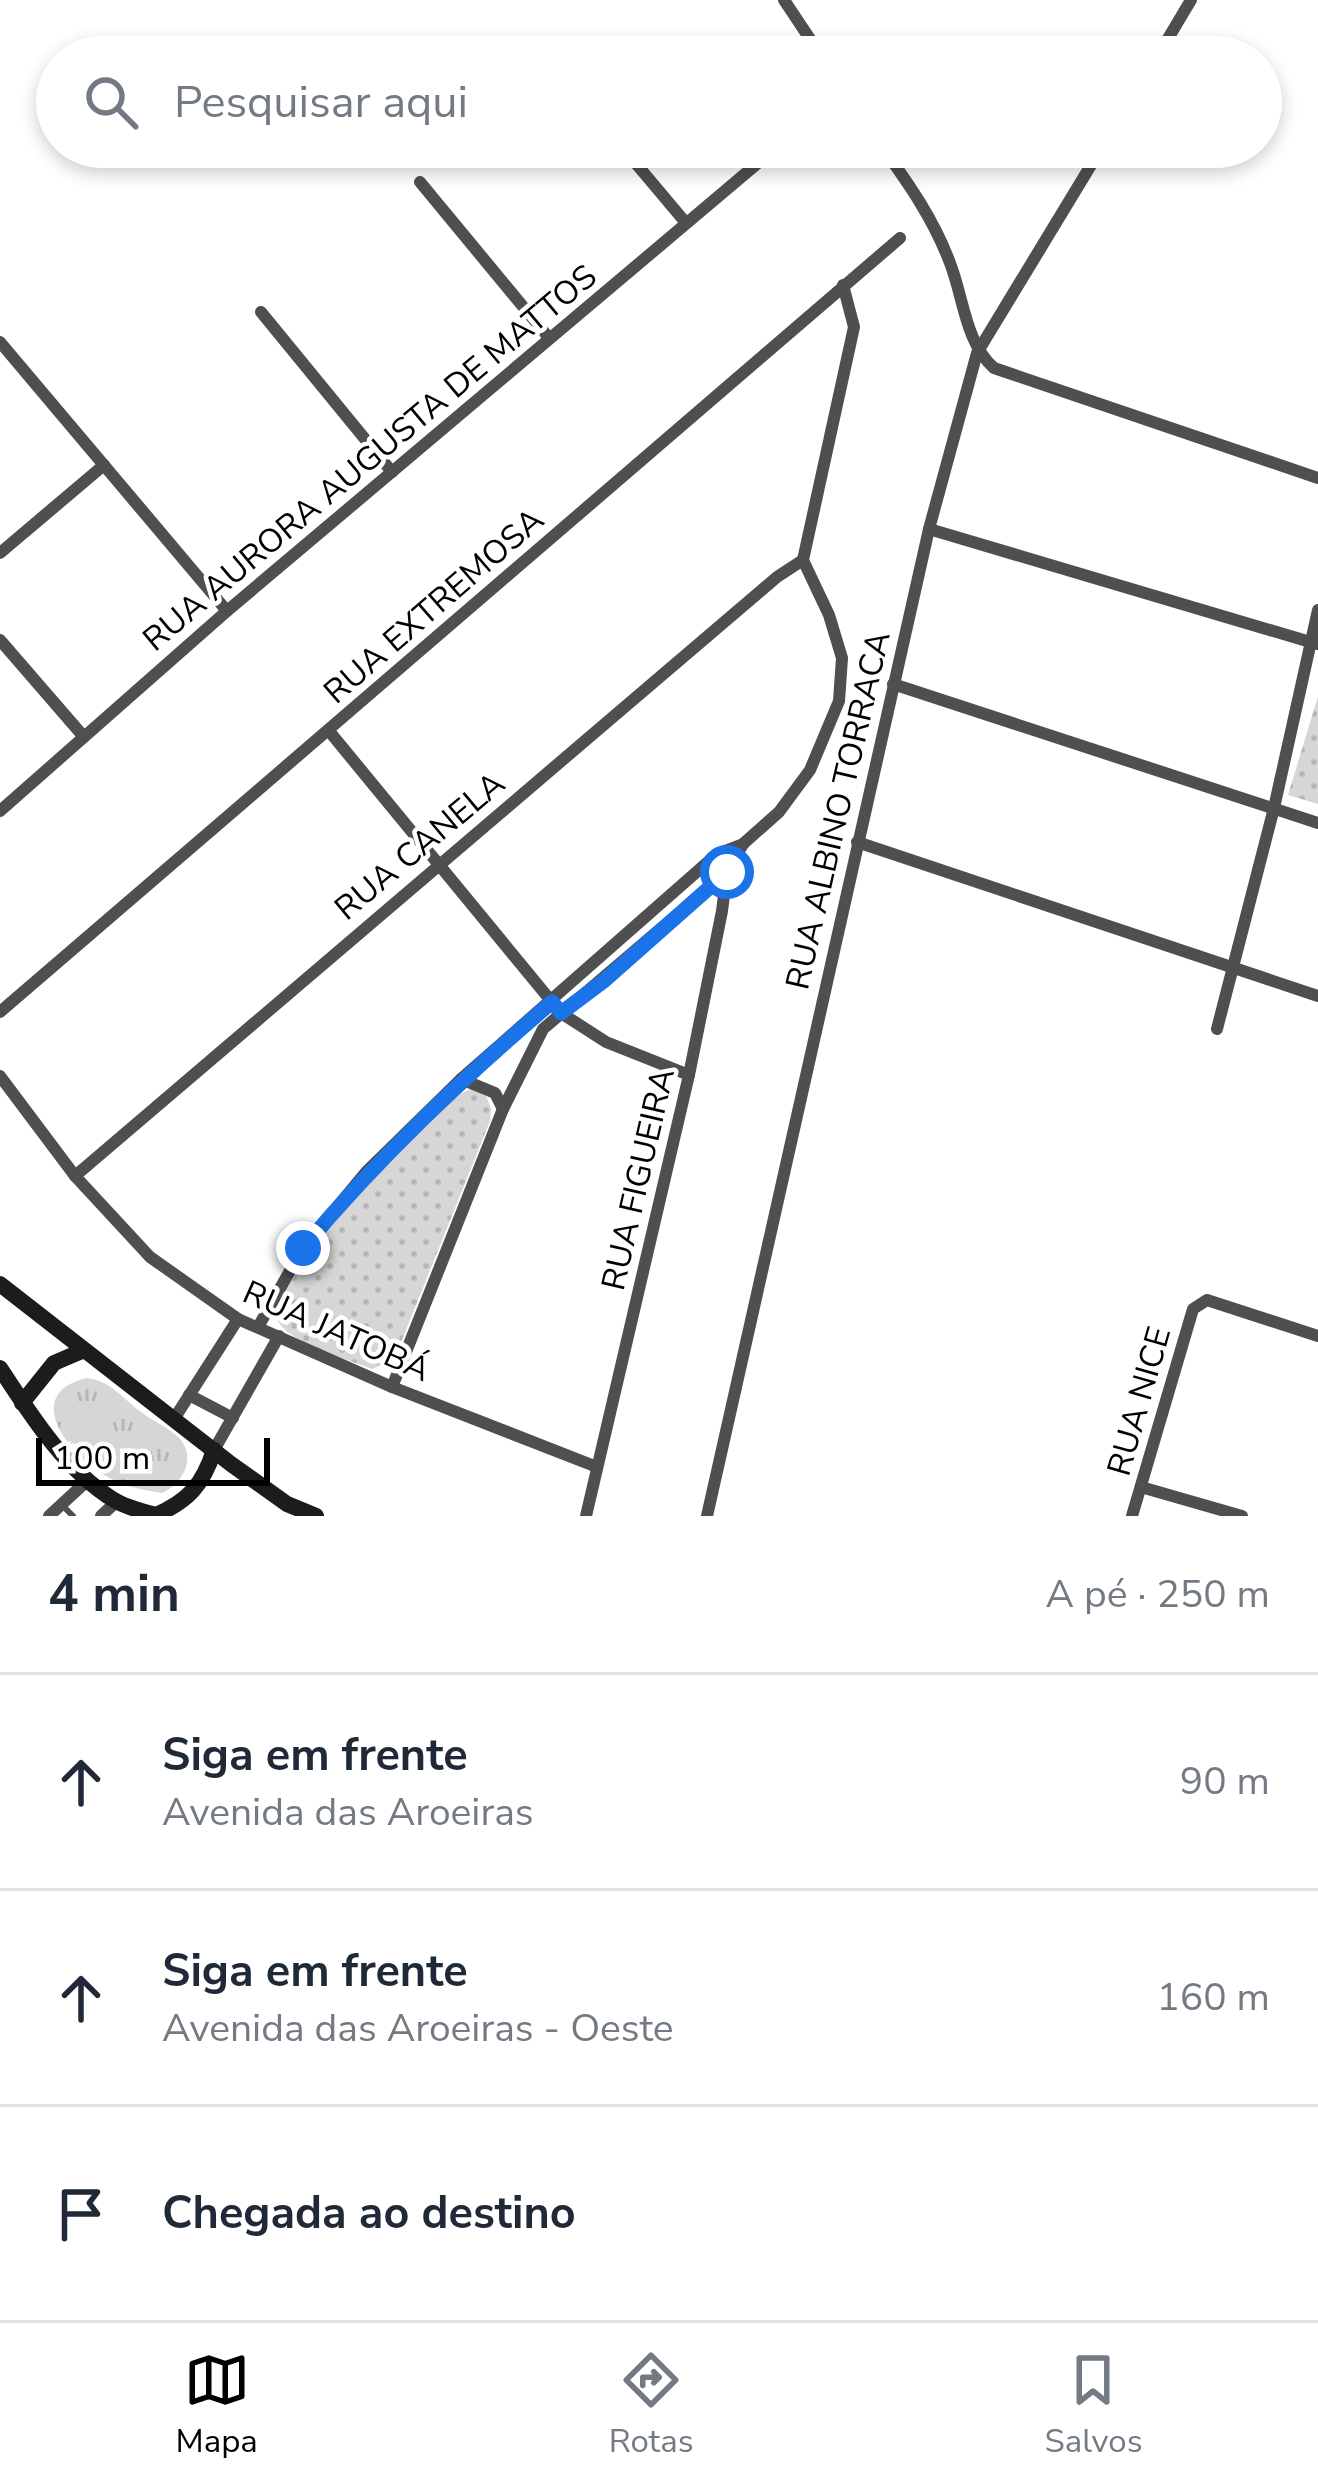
<!DOCTYPE html>
<html lang="pt">
<meta charset="utf-8">
<style>
:root{--surface:#fff;--page:#f6f6f7;--text:#1f2937;--muted:#747a83;--line:#e0e1e3;--accent:#000}
body{margin:0;font-family:"Nunito Sans",sans-serif;background:var(--page);color:var(--text)}
.scale{position:absolute;left:36px;bottom:30px;width:234px;box-sizing:border-box;padding-left:12px;border:6px solid #000;border-top:0;font-size:33px;line-height:42px;white-space:nowrap;color:#000;-webkit-text-stroke:9px #fff;paint-order:stroke}
.stop{position:absolute;width:36px;height:36px;margin:-27px;border:9px solid #1a73e8;border-radius:50%;background:#fff}
.stop.end{background:#1a73e8;border-color:#fff;box-shadow:0 3px 12px #0008}
.list{margin:0;padding:0;list-style:none}
h2{display:flex;justify-content:space-between;align-items:center;height:156px;margin:0;padding:0 48px;font-size:51px}
h2 small{font-size:39px;font-weight:400;color:var(--muted)}
.list li{display:grid;grid-template-columns:78px 1fr auto;gap:36px;align-items:center;box-sizing:border-box;height:216px;padding:0 48px;border-top:3px solid var(--line)}
.list b{display:block;font-size:45px;white-space:nowrap}
.list p{margin:0;font-size:39px;white-space:nowrap;color:var(--muted)}
.list em{font-size:39px;font-style:normal;color:var(--muted)}
.icon{flex:none;width:66px;height:66px;fill:none;stroke:currentColor;stroke-width:2;stroke-linecap:round;stroke-linejoin:round}
.map{position:relative;flex:none;width:1318px;height:1516px;overflow:hidden}
.search{position:absolute;background:var(--surface);box-shadow:0 6px 18px #0003;left:36px;right:36px;top:36px;height:132px;display:flex;align-items:center;gap:30px;box-sizing:border-box;padding:0 42px;border-radius:66px;color:var(--muted);font-size:45px}
.sheet{height:804px;background:var(--surface)}
nav{display:flex;justify-content:space-around;align-items:center;box-sizing:border-box;height:168px;border-top:3px solid var(--line);background:var(--surface);font-size:33px;color:var(--muted)}
nav a{display:grid;justify-items:center;gap:6px}
nav .on{color:var(--accent)}
.map>svg:first-child{display:block}
</style>
<div class="map">
<svg width="1318" height="1516" viewBox="0 0 1318 1516">
<defs>
<pattern id="grass-tufts" width="24" height="20" patternUnits="userSpaceOnUse" patternTransform="scale(3)"><rect width="24" height="20" fill="#d6d6d6"/><path d="M3 7l-1-3M5 7V3M7 7l1-3M15 17l-1-3M17 17v-4M19 17l1-3" fill="none" stroke="#b6b6b6"/></pattern>
<pattern id="park-dots" width="8" height="8" patternUnits="userSpaceOnUse" patternTransform="scale(3)"><rect width="8" height="8" fill="#d6d6d6"/><path d="M2 2h.1M6 6h.1" fill="none" stroke="#b6b6b6" stroke-width="1.8" stroke-linecap="round"/></pattern>
</defs>
<rect width="100%" height="100%" fill="#fff"/>
<path fill="url(#grass-tufts)" d="M 86,1378 C 109,1379 123,1399 141,1412 C 152,1421 170,1428 180,1439 C 197,1459 182,1484 162,1493 C 142,1490 124,1486 106,1476 C 72,1457 19,1395 86,1378 Z"/>
<g fill="url(#park-dots)">
<path d="M 1318,696 L 1318,804 L 1288,795 Z"/>
<path d="M 471,1089 L 486,1096 L 491,1108 L 490,1121 L 394,1360 L 372,1369 C 350,1360 283,1341 277,1318 C 269,1285 435,1100 471,1089 Z"/>
</g>
<g fill="none" stroke-linecap="round" stroke-linejoin="round">
<path stroke="#4f4f4f" stroke-width="6" d="M 62,1505 L 73,1516"/>
<g stroke="#4f4f4f" stroke-width="12">
<path d="M 784,0 L 822,57"/>
<path d="M 1157,57 L 1191,0"/>
<path d="M 622,147 L 686,223"/>
<path d="M 882,147 C 909,184 934,220 950,263 C 964,299 965,342 994,368 L 1318,478"/>
<path d="M 420,182 L 549,338"/>
<path d="M 261,312 L 392,472"/>
<path d="M 0,342 L 227,611"/>
<path d="M 929,529 L 1317,644"/>
<path d="M 0,553 L 104,465"/>
<path d="M 0,640 L 84,737"/>
<path d="M 893,684 L 1318,823"/>
<path d="M 329,731 L 561,1013 L 606,1042 L 689,1075"/>
<path d="M 0,811 L 227,611 L 777,147"/>
<path d="M 857,842 L 1318,996"/>
<path d="M 0,1012 L 900,238"/>
<path d="M 1217,1029 L 1274,808 L 1318,610"/>
<path d="M 0,1076 L 75,1176 L 150,1257 L 238,1319 L 392,1387 L 597,1467"/>
<path d="M 461,1079 L 495,1093 L 503,1109"/>
<path d="M 75,1176 L 777,577 L 803,560"/>
<path d="M 258,1327 L 303,1248 L 366,1172 L 461,1079 L 717,854 L 743,844 L 779,812 L 810,770 L 839,701 L 842,658 L 829,615 L 803,560 L 854,327 L 843,285"/>
<path d="M 392,1387 L 503,1109 L 543,1029 L 727,872 L 743,844"/>
<path d="M 189,1395 L 233,1418"/>
<path d="M 174,1419 L 238,1319"/>
<path d="M 214,1450 L 279,1336"/>
<path d="M 1141,1487 L 1242,1516"/>
<path d="M 49,1516 L 88,1480"/>
<path d="M 101,1516 L 116,1502"/>
<path d="M 586,1516 L 689,1075 L 722,911 L 727,872 L 717,854"/>
<path d="M 707,1516 L 929,529 L 977,353 L 1102,147"/>
<path d="M 1132,1516 L 1193,1309 L 1207,1300 L 1318,1336"/>
</g>
<g stroke="#1c1c1c" stroke-width="16">
<path d="M 0,1284 L 231,1464 L 287,1504 L 316,1516"/>
<path d="M 0,1368 C 30,1414 66,1471 114,1500 C 127,1508 145,1512 160,1516"/>
<path d="M 22,1403 L 54,1363 L 82,1351"/>
<path d="M 156,1515 C 188,1501 203,1485 214,1450"/>
</g>
</g>
<g fill="none" stroke-linecap="round" stroke-linejoin="round">
<path stroke="#1a73e8" stroke-width="15" d="M 303,1248 C 379,1157 462,1079 552,1002 L 561,1013 L 605,980 L 727,872"/>
</g>
<g text-anchor="middle" stroke-width="9" stroke-linejoin="round" paint-order="stroke">
<g font-size="33" fill="#000" stroke="#fff">
<text transform="translate(369 457) rotate(-40)" y="12">RUA AURORA AUGUSTA DE MATTOS</text>
<text transform="translate(433 605) rotate(-41)" y="12">RUA EXTREMOSA</text>
<text transform="translate(837 810) rotate(-77)" y="12">RUA ALBINO TORRACA</text>
<text transform="translate(419 845) rotate(-40)" y="12">RUA CANELA</text>
<text transform="translate(637 1179) rotate(-77)" y="12">RUA FIGUEIRA</text>
<text transform="translate(337 1330) rotate(24)" y="12">RUA JATOBÁ</text>
<text transform="translate(1138 1401) rotate(-74)" y="12">RUA NICE</text>
</g>
</g>
</svg>
<div class="scale">100 m</div>
<div class="stop" style="left:727px;top:872px"></div>
<div class="stop end" style="left:303px;top:1248px"></div>
<div class="search"><svg class="icon" aria-label="search" viewBox="0 0 24 24"><circle cx="10" cy="10" r="6"/><path d="M15 15l6 6"/></svg>Pesquisar aqui</div>
</div>
<section class="sheet">
<h2>4 min<small>A pé · 250 m</small></h2>
<ul class="list">
<li><svg class="icon" aria-label="ahead" viewBox="0 0 24 24"><path d="M12 20V5M6 11l6-6 6 6"/></svg><div><b>Siga em frente</b><p>Avenida das Aroeiras</p></div><em>90 m</em></li>
<li><svg class="icon" aria-label="ahead" viewBox="0 0 24 24"><path d="M12 20V5M6 11l6-6 6 6"/></svg><div><b>Siga em frente</b><p>Avenida das Aroeiras - Oeste</p></div><em>160 m</em></li>
<li><svg class="icon" aria-label="arrive" viewBox="0 0 24 24"><path d="M6 21V4h12l-3 4 3 4H6"/></svg><div><b>Chegada ao destino</b></div></li>
</ul>
</section>
<nav>
<a class="on"><svg class="icon" aria-label="map" viewBox="0 0 24 24"><path d="M3 6l6-2 6 2 6-2v14l-6 2-6-2-6 2zM9 4v14M15 6v14"/></svg>Mapa</a>
<a><svg class="icon" aria-label="directions" viewBox="0 0 24 24"><path d="M12 3l9 9-9 9-9-9zM9 14v-3h6M13 9l2 2-2 2"/></svg>Rotas</a>
<a><svg class="icon" aria-label="saved" viewBox="0 0 24 24"><path d="M7 4h10v16l-5-4-5 4z"/></svg>Salvos</a>
</nav>
